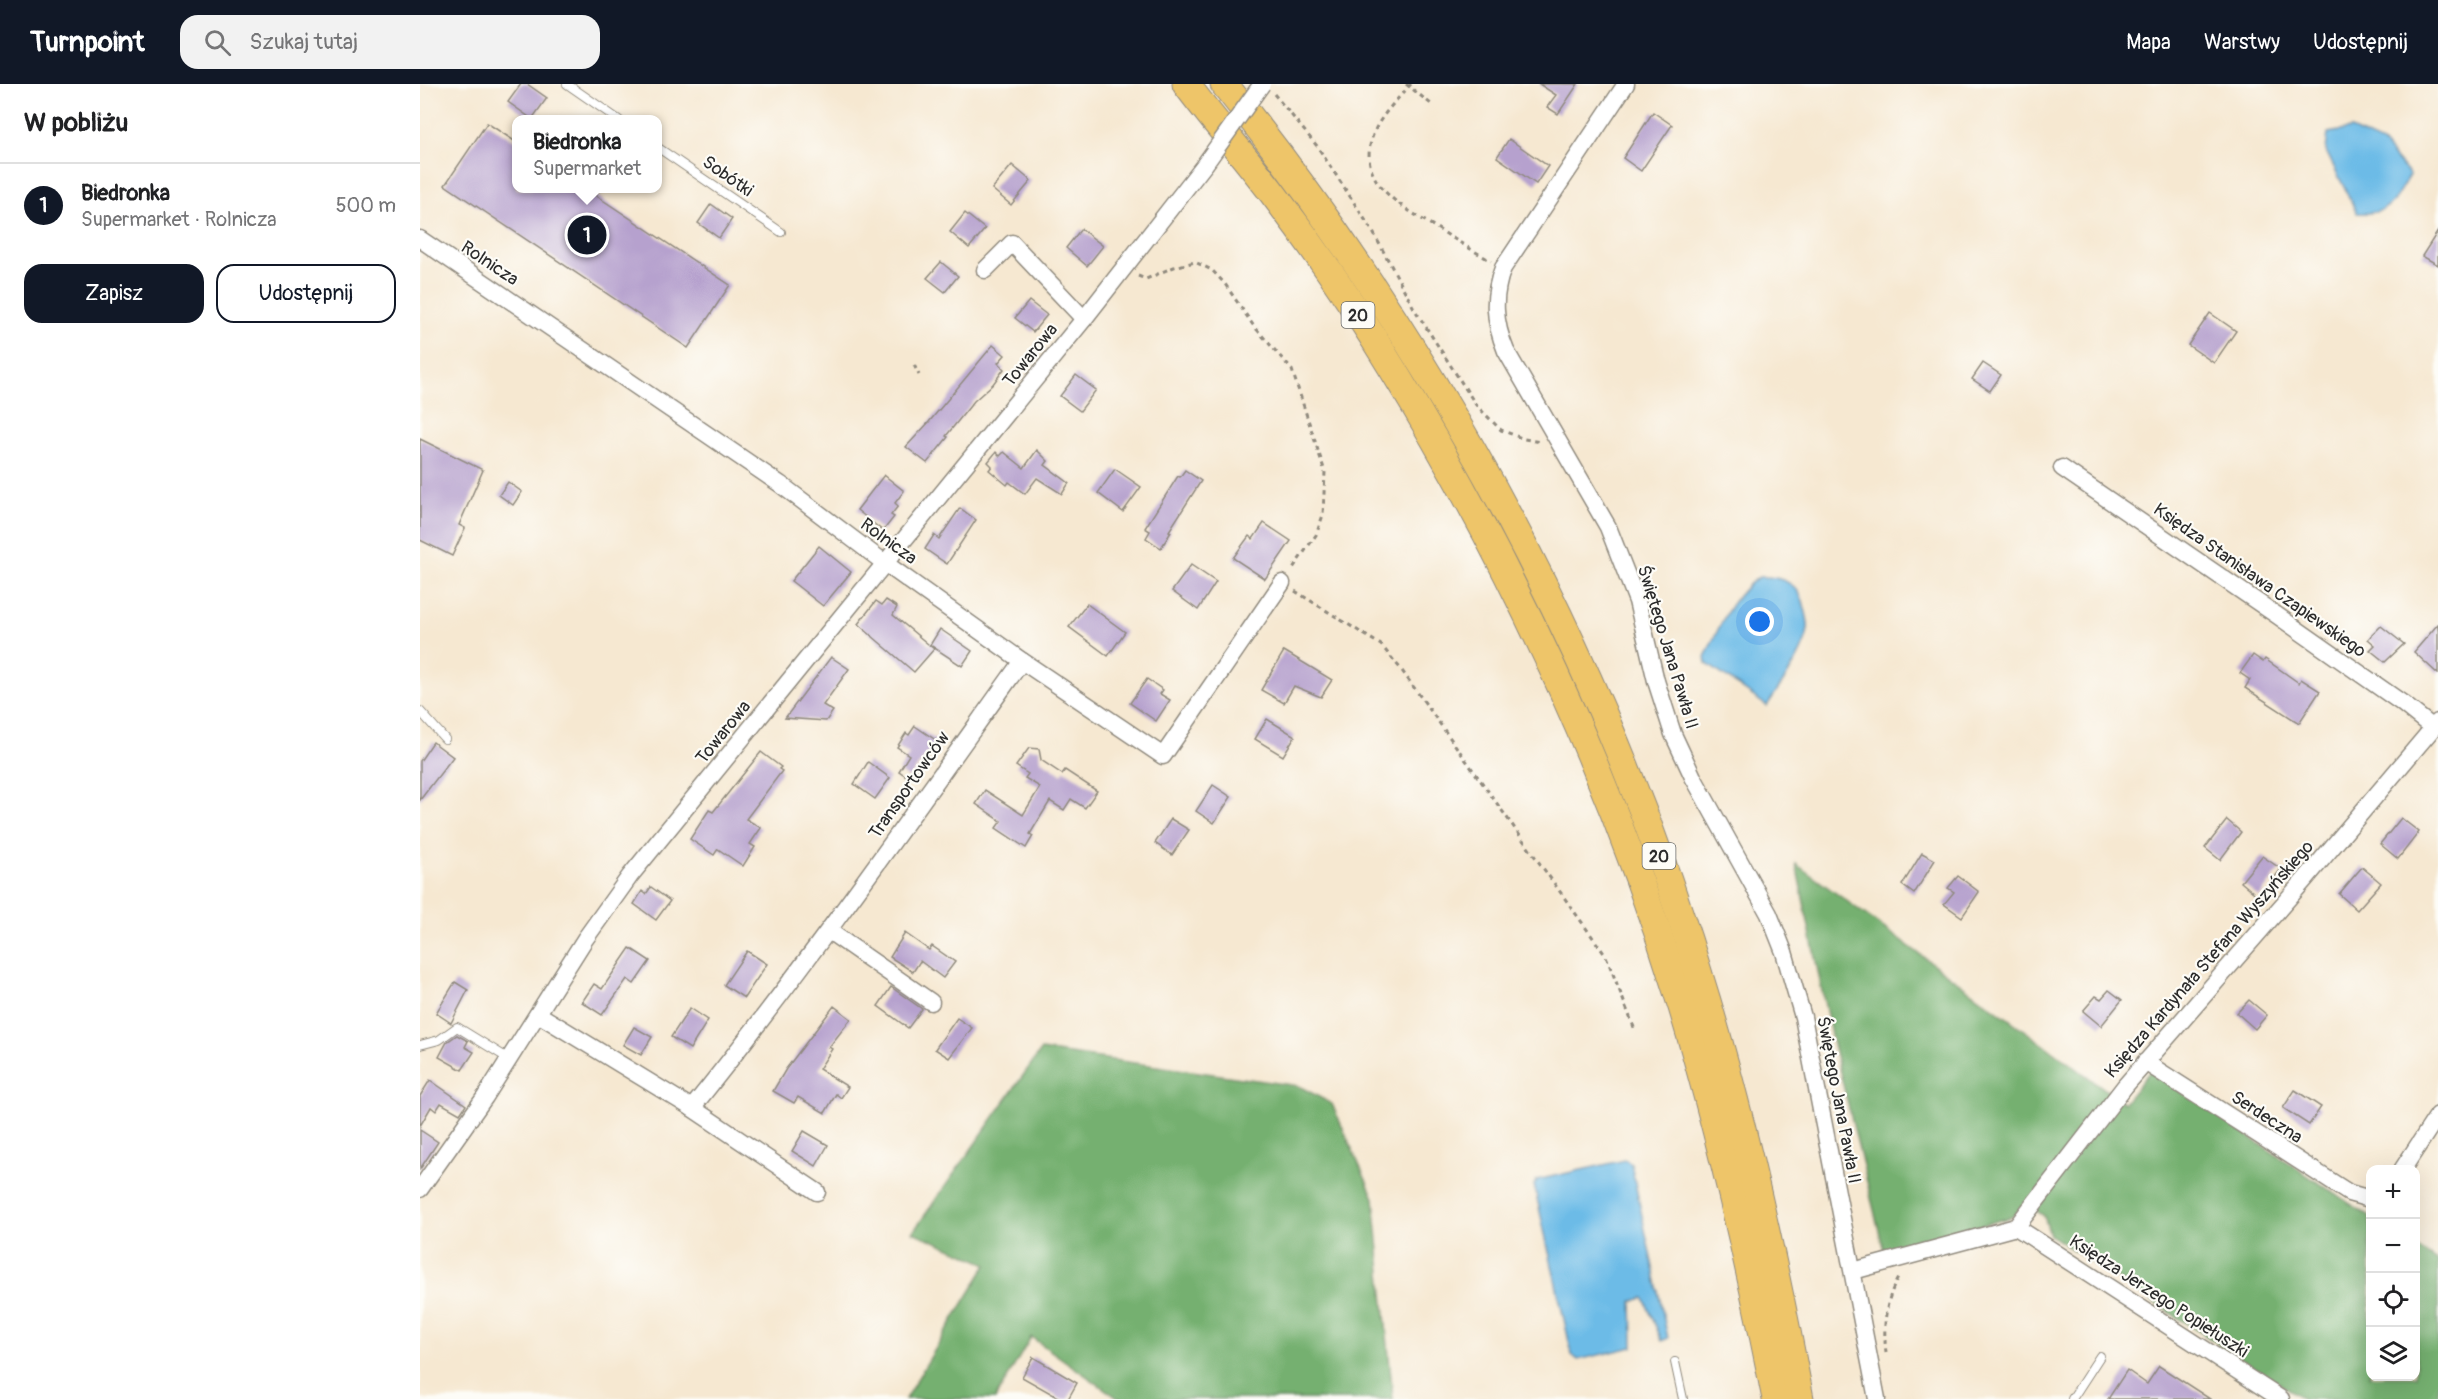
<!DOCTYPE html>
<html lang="pl">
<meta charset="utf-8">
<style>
:root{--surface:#fff;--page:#f2f2f2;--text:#202124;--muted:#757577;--line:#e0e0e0;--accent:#111827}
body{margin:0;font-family:Pangolin,sans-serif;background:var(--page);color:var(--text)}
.controls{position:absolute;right:18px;bottom:18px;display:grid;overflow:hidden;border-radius:12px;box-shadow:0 6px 24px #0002}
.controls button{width:54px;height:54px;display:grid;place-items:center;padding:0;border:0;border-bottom:2px solid var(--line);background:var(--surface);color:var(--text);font:30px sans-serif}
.you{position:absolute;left:1340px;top:538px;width:21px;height:21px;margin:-15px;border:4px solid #fff;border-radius:50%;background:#1a73e8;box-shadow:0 0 0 9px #1a73e833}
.badge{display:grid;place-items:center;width:39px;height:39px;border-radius:50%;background:var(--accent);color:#fff;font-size:20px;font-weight:700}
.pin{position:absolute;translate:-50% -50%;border:3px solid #fff;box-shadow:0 2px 6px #0006}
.popup{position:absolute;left:92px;top:31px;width:150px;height:78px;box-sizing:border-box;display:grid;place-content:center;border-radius:12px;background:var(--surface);filter:drop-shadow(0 2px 4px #0005);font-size:20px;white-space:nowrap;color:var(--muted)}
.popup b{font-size:22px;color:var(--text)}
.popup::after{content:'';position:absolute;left:50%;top:100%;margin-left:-12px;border:12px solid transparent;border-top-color:var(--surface)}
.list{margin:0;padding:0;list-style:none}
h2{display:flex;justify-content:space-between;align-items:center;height:78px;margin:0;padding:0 24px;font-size:26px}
h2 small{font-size:20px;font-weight:400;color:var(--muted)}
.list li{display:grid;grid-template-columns:39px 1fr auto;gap:18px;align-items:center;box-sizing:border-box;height:84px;padding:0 24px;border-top:2px solid var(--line)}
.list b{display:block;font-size:22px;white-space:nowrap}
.list p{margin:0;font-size:20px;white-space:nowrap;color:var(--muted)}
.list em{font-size:20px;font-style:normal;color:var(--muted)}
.actions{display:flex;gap:12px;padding:18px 24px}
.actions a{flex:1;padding:14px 0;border:2px solid var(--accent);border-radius:18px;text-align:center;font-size:21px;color:var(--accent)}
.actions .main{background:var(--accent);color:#fff}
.icon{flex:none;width:33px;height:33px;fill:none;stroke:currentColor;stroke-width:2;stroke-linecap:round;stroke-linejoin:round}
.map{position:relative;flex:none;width:2018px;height:1315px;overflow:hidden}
header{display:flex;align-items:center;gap:36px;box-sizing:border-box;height:84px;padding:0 30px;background:var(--accent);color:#fff}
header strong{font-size:28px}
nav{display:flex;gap:33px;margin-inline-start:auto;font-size:21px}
.search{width:420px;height:54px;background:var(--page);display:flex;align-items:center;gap:15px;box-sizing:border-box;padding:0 21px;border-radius:18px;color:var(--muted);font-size:22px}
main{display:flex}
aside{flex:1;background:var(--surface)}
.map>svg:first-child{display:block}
</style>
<header>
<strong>Turnpoint</strong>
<div class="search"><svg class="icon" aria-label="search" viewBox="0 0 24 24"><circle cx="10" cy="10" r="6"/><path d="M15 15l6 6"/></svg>Szukaj tutaj</div>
<nav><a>Mapa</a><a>Warstwy</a><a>Udostępnij</a></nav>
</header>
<main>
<aside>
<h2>W pobliżu<small></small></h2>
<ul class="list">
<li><span class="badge">1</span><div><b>Biedronka</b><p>Supermarket · Rolnicza</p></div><em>500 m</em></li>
</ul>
<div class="actions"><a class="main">Zapisz</a><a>Udostępnij</a></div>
</aside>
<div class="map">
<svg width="2018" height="1315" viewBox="0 0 2018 1315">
<rect width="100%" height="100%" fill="#fdfcf7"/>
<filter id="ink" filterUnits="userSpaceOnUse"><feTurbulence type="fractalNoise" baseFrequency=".0167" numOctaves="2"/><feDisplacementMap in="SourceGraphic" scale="12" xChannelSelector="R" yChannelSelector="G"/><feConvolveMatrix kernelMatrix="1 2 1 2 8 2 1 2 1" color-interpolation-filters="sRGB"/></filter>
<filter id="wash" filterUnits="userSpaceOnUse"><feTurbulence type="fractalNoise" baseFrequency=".008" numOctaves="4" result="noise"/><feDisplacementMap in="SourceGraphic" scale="24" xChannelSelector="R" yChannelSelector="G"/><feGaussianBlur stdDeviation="1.35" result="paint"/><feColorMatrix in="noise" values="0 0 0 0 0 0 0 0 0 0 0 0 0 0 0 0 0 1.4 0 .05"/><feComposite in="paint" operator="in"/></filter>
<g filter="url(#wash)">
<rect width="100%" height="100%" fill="#f6e8d1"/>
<g fill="#74b06f" stroke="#506e4d" stroke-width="1.5">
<path d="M 1376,780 L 1704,1019 L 1730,987 L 1950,1133 L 1950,1292 L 1996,1292 L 1996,1163 L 2018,1178 L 2018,1315 L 1883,1315 L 1630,1151 L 1624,1132 L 1605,1119 L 1592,1133 L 1464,1167 L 1412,956 Z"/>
<path d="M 621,966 L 879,1002 L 912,1020 L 954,1114 L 973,1315 L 699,1315 L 611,1253 L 575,1315 L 485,1315 L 567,1180 L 493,1148 Z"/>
</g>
<g fill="#6cbbe7" stroke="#4c7389" stroke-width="1.5">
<path d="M 1931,45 L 1962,59 L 1990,91 C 1975,116 1969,132 1937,129 L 1906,67 L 1908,49 Z"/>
<path d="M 1339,493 C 1358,492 1376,497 1383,517 C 1385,526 1389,536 1388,545 C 1385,570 1360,601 1347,622 L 1286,579 L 1285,573 C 1300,543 1310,512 1339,493 Z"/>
<path d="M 1205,1076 L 1211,1080 L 1248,1254 L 1242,1257 L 1224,1214 L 1212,1217 L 1213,1263 L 1158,1276 L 1152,1271 L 1114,1101 L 1117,1096 Z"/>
</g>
<g id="blocks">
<g fill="#b6a1ce">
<path d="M 101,0 L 107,0 L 127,14 L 112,35 L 88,18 Z"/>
<path d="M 1119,0 L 1158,0 L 1138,30 L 1127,23 L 1136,11 Z"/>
<path d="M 1233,28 L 1252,41 L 1221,87 L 1203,74 Z"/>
<path d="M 67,39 L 96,58 L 96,105 L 166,105 L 310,201 L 268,264 L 25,101 Z"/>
<path d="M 1089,55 L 1128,82 L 1116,100 L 1077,73 Z"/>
<path d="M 592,81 L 611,97 L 591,121 L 572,105 Z"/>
<path d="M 291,120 L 312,135 L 299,154 L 278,139 Z"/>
<path d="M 545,129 L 565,145 L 549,164 L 530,148 Z"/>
<path d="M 661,145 L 683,162 L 667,182 L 646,164 Z"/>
<path d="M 2018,147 L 2018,181 L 2002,172 Z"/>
<path d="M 521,178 L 538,192 L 525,208 L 507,194 Z"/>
<path d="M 609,217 L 627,231 L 613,248 L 595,234 Z"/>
<path d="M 1790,229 L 1816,247 L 1794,279 L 1768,261 Z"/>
<path d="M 573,261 L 585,271 L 578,279 L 584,285 L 573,300 L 554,317 L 526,352 L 528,353 L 507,379 L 486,363 L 509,338 Z"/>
<path d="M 1563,279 L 1581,291 L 1570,307 L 1552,295 Z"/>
<path d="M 656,291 L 676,306 L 660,327 L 640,312 Z"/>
<path d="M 0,355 L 63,386 L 39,441 L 45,444 L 32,472 L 0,456 Z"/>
<path d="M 617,366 L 628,377 L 625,381 L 649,399 L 642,410 L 617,394 L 605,410 L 589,398 L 587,401 L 569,386 L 572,382 L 568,378 L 576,368 L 580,372 L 584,368 L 604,384 Z"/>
<path d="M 695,385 L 721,403 L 703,428 L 678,409 Z"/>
<path d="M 765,386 L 781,397 L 749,447 L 751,448 L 741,464 L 726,454 L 730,447 L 725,444 L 758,392 L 760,393 Z"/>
<path d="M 464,391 L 484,407 L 475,419 L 478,422 L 471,431 L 474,433 L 463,447 L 437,426 Z"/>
<path d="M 88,398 L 102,408 L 93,421 L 79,411 Z"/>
<path d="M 540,424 L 556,436 L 527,480 L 505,465 L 514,451 L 519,455 Z"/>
<path d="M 844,439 L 871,457 L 845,495 L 813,474 L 829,452 L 833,455 Z"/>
<path d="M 399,462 L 431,488 L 403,522 L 371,497 Z"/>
<path d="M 771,481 L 796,498 L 778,526 L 752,507 Z"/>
<path d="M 466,516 L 477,523 L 473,531 L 514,565 L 494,588 L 438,540 L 456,517 L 462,521 Z"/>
<path d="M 667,520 L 705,548 L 688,572 L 649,543 Z"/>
<path d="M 2018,540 L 2018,590 L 1994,568 Z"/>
<path d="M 1961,542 L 1984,560 L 1965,578 L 1950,566 L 1955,561 L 1948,555 Z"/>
<path d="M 520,545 L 552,567 L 542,582 L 510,561 Z"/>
<path d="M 864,567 L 912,596 L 901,613 L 874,602 L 864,619 L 841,606 Z"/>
<path d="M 1833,571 L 1843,578 L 1845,575 L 1879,599 L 1881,595 L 1900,607 L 1879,639 L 1825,604 L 1830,596 L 1820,589 Z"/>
<path d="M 411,573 L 429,585 L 403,621 L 413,627 L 406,637 L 365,634 Z"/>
<path d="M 727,595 L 743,606 L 740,610 L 750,616 L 736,637 L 710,619 Z"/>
<path d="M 847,635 L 875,652 L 863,672 L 835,655 Z"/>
<path d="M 495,642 L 517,657 L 489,694 L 479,687 L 489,671 L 477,663 L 486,649 L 489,651 Z"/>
<path d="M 13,658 L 33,673 L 0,716 L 0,677 Z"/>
<path d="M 609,664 L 619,665 L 621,676 L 642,690 L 645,686 L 677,707 L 665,724 L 651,715 L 644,726 L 630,717 L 610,750 L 613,752 L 606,764 L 576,744 L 581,737 L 556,720 L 565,706 L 603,731 L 620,703 L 605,694 L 608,690 L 596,682 Z"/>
<path d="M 341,668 L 361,683 L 359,685 L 362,687 L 326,735 L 341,744 L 330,760 L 335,763 L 323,782 L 298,765 L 294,771 L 270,755 L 289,726 L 293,728 Z"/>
<path d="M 448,678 L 470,694 L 455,715 L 434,700 Z"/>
<path d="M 793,701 L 811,713 L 794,739 L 776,727 Z"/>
<path d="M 1981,734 L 1999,748 L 1978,775 L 1960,760 Z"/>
<path d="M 751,735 L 769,746 L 752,771 L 735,759 Z"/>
<path d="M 1807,736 L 1821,748 L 1800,776 L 1785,764 Z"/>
<path d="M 1502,769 L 1515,776 L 1494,810 L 1482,801 Z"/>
<path d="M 1842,772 L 1861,785 L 1839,813 L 1821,798 Z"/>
<path d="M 1942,783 L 1961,799 L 1937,826 L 1919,810 Z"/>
<path d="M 1538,792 L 1559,808 L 1542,833 L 1524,820 L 1534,808 L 1528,804 Z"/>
<path d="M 231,803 L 250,817 L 236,836 L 214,820 L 222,807 L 226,810 Z"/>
<path d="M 485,849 L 509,866 L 512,862 L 535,878 L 523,894 L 500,877 L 493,888 L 470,873 Z"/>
<path d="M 210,864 L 230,877 L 214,900 L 207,895 L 182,931 L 162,918 L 174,900 L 182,905 Z"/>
<path d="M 327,867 L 347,880 L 324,914 L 304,901 Z"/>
<path d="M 35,898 L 48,906 L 31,939 L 16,929 Z"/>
<path d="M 471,903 L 502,925 L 488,944 L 458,922 Z"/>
<path d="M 1689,906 L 1702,916 L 1681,942 L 1663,927 L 1676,912 L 1681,915 Z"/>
<path d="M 1829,916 L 1847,931 L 1835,945 L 1817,929 Z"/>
<path d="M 414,922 L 431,935 L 409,963 L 412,965 L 399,985 L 428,1003 L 421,1014 L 416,1010 L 405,1029 L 378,1013 L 374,1019 L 353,1007 L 366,985 Z"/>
<path d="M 270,924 L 288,936 L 270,965 L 251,953 Z"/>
<path d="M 537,934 L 552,944 L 529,974 L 515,965 Z"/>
<path d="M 214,943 L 232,953 L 221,971 L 203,961 Z"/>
<path d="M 37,951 L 48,957 L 45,963 L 54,968 L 42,986 L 19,973 L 27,958 Z"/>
<path d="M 10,996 L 46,1021 L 40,1030 L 21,1019 L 16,1027 L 11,1023 L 0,1042 L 0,1012 Z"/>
<path d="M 1875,1006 L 1901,1023 L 1889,1041 L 1863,1024 Z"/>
<path d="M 0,1046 L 18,1058 L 0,1085 Z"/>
<path d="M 384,1047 L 408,1061 L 396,1082 L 372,1067 Z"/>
<path d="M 613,1273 L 657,1299 L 648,1315 L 641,1315 L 602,1293 Z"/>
<path d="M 1739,1282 L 1790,1315 L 1688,1315 L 1707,1286 L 1727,1300 Z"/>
</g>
</g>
</g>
<g filter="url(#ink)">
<use href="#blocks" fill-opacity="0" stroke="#908a7e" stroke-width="1.5"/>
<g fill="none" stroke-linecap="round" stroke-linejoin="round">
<g stroke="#908a7e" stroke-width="10">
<g id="service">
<path d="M 147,0 L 199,36"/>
<path d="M 237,63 L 361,148"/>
<path d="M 0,627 L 25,655"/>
<path d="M 0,961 L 19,956 L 37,943 L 89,975"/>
<path d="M 1255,1278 L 1263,1315"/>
<path d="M 1652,1315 L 1680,1272"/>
</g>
</g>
<g stroke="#908a7e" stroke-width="19">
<g id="minor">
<path d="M 1206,0 L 1083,184 C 1072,213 1074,238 1086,267 L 1188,443 L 1217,517 L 1236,597 L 1253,650 L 1273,693 L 1349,830 L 1364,868 L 1383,933 L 1457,1315"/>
<path d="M 0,155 L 360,400 L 466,480 L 602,577 L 743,672 L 862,499"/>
<path d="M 565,186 L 592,159 L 664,235"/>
<path d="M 1642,384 L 1858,532 L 1982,619 L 2013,644"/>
<path d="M 409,847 L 511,918"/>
<path d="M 118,930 L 272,1024 L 397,1108"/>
<path d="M 1725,978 L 1929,1109 L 1950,1115"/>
<path d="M 272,1024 C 388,880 494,728 602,577"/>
<path d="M 1982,1086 L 2018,1031"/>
<path d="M 0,1105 L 65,1013 L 165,855 L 210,792 L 664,235 L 785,80"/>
<path d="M 1596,1143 L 1705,1002 L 1887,793 L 2018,638"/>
<path d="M 1596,1143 L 1861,1315"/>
<path d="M 1433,1187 L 1596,1143"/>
</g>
</g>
<g stroke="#908a7e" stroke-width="29">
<g id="primary">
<path d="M 766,0 C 795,39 828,76 857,115 C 898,169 937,226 972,284 C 1095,485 1193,699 1262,923 C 1301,1052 1330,1183 1356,1315"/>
<path d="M 804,0 C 1019,266 1191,589 1287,917 C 1326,1048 1355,1181 1380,1315"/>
</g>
</g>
<g stroke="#908a7e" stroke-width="3" stroke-dasharray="4.5 4.5" stroke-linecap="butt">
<path d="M 986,0 L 1011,20"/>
<path d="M 991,0 C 979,14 964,28 956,44 C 931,96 979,121 1015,143 C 1034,155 1052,166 1071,177"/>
<path d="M 854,10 L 897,62 L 918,94 L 953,148 L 995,226 L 1056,321 L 1081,346 L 1104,355 L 1121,358"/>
<path d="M 718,192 L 726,195 L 754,183 L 775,178 L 792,186 L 805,200 L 833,241 L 872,286 L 905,388 L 903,431 L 896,451 L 871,487"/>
<path d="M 494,281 L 499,291"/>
<path d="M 875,507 L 961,561 L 980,584 L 1186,872 L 1215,946"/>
<path d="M 1466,1269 C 1463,1241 1465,1217 1479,1192"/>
</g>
<use href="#service" stroke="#fff" stroke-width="8"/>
<use href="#minor" stroke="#fff" stroke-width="16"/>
<use href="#primary" stroke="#eec569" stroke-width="27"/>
<g stroke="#908a7e" stroke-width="19" stroke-linecap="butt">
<path id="minor-bridge" d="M 785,80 L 842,0"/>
</g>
<use href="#minor-bridge" stroke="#fff" stroke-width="16"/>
</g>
</g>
<g text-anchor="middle" stroke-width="4.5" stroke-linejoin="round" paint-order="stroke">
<g fill="#fdfcf7" stroke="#6a6a68" stroke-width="1.5">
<rect x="921.5" y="218" width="33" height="26" rx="4.5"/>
<rect x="1222.5" y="759" width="33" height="26" rx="4.5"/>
</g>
<g font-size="16" font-weight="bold" fill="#2b2b2b">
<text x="938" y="237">20</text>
<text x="1239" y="778">20</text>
</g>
<g font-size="18" fill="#2b2b2b" stroke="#fdfcf7">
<text transform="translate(308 92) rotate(35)" y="6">Sobótki</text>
<text transform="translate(70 179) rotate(34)" y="6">Rolnicza</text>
<text transform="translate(610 271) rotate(-51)" y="6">Towarowa</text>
<text transform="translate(469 457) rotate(36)" y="6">Rolnicza</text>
<text transform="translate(1840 496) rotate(35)" y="6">Księdza Stanisława Czapiewskiego</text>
<text transform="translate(1248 563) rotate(73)" y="6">Świętego Jana Pawła II</text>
<text transform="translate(303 648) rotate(-51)" y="6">Towarowa</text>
<text transform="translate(489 701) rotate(-55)" y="6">Transportowców</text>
<text transform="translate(1789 875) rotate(-49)" y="6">Księdza Kardynała Stefana Wyszyńskiego</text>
<text transform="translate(1419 1016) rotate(79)" y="6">Świętego Jana Pawła II</text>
<text transform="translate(1847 1033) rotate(33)" y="6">Serdeczna</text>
<text transform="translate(1739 1212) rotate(33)" y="6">Księdza Jerzego Popiełuszki</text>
</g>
</g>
</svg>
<div class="controls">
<button>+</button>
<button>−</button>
<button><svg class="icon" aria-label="locate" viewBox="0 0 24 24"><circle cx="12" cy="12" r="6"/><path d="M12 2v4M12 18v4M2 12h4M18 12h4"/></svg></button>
<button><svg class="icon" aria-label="layers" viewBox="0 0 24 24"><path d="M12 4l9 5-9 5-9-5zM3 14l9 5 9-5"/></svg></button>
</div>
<div class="you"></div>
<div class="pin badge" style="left:167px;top:151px">1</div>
<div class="popup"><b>Biedronka</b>Supermarket</div>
</div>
</main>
